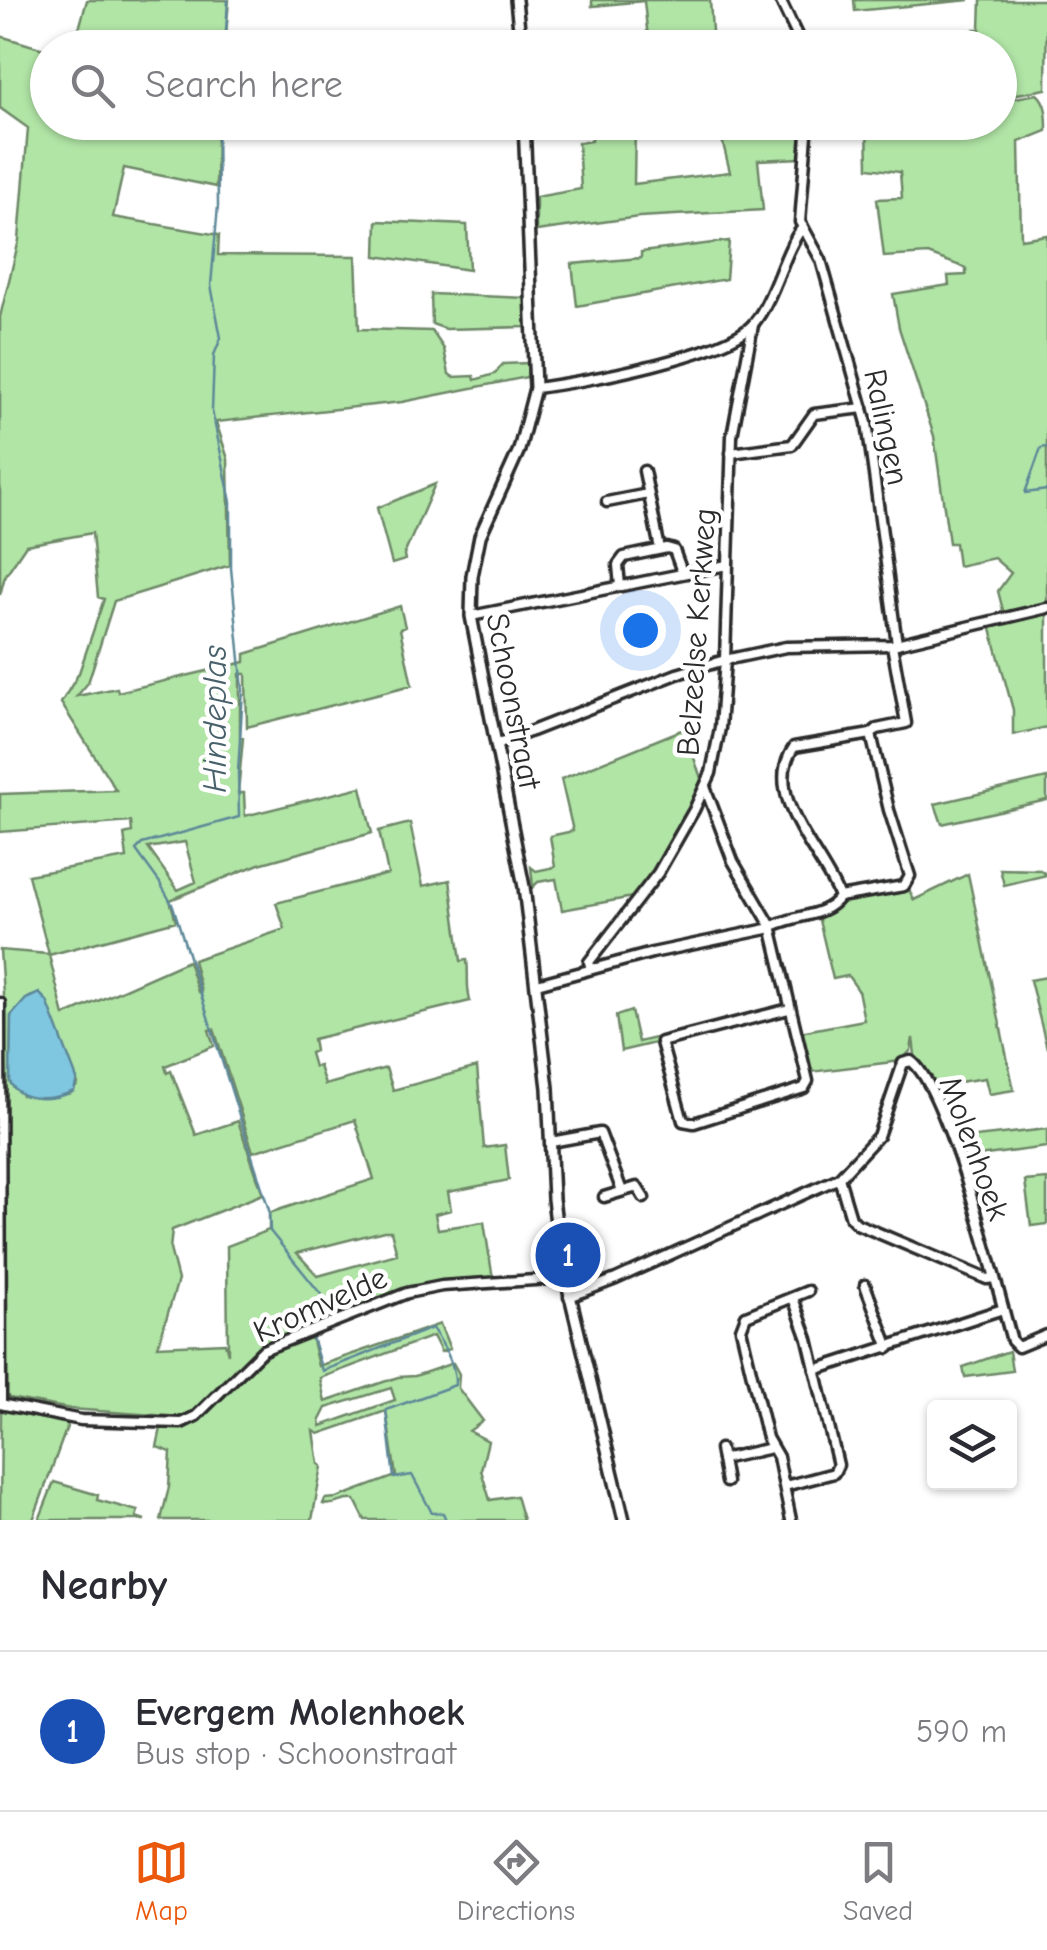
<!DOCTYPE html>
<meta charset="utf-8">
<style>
:root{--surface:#fff;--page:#f2f2f3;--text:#2b2b33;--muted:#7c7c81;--line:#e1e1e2;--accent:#ea580c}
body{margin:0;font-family:"Comic Neue",sans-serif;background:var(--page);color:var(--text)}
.controls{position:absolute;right:30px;bottom:30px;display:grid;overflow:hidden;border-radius:10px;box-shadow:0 2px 8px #0004}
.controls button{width:90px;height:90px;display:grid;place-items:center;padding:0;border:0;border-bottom:2px solid var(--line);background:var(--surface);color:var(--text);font:50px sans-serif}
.you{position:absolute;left:640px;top:630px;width:35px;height:35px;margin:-25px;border:8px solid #fff;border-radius:50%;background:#1a73e8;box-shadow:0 0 0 15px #1a73e833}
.badge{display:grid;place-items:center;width:65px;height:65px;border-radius:50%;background:var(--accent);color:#fff;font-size:32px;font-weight:700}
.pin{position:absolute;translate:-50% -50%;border:5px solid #fff;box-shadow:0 2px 10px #0006}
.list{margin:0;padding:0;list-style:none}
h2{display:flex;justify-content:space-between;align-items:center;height:130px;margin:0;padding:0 40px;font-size:42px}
h2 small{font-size:32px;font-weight:400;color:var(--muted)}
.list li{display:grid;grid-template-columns:65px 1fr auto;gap:30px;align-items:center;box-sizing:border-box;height:160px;padding:0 40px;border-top:2px solid var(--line)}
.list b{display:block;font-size:38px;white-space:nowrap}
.list p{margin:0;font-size:32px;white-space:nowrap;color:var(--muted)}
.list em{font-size:32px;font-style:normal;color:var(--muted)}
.icon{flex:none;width:55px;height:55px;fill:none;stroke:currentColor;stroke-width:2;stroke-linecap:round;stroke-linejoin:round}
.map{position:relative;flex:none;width:1047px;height:1520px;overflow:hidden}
.search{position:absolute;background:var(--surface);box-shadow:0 2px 8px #0004;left:30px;right:30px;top:30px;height:110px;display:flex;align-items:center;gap:25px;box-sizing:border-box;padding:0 35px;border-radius:55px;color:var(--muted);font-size:38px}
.sheet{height:290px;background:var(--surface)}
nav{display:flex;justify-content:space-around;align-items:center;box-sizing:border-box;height:140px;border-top:2px solid var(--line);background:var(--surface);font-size:28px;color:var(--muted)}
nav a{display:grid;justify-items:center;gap:5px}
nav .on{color:var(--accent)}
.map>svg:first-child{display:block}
</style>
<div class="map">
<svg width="1047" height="1520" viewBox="0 0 1047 1520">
<rect width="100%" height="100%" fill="#fff"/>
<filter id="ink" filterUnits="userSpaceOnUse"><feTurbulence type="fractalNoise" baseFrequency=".01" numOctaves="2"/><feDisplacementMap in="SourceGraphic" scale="20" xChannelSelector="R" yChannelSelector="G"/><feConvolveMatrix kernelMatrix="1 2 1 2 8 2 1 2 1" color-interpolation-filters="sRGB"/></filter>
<g filter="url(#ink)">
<g fill="#b1e5a6" stroke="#6e8868" stroke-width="2.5" fill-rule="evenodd">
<path d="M 87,0 L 229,0 L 225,47 L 74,47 Z"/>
<path d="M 592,0 L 710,0 L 713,47 L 694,47 L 693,33 L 676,33 L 676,47 L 649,47 L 644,1 L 592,6 Z"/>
<path d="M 854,0 L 970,0 L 855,11 Z"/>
<path d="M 981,0 L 1047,0 L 1046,89 L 1000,97 L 1000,48 L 970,47 L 974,29 L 980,29 Z"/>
<path d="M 0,36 L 47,50 L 48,122 L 217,123 L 216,187 L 124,168 L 113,217 L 219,235 L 218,255 L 356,256 L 359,329 L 432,331 L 444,349 L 449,374 L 453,377 L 474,376 L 475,380 L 495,374 L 503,364 L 528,363 L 527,377 L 402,402 L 216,422 L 228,459 L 230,565 L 114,601 L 88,683 L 77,696 L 117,688 L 118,692 L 245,662 L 245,654 L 400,606 L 405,627 L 400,629 L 412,685 L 247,727 L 246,674 L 240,674 L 240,737 L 243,738 L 238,793 L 244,793 L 245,816 L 361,787 L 372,833 L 259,864 L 170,900 L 176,921 L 49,955 L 64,1016 L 188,961 L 198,992 L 201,991 L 193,960 L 285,929 L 276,903 L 388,874 L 379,831 L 410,823 L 423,886 L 450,880 L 461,961 L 467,960 C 469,976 466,984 470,1001 L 313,1039 L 315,1051 L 310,1053 L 314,1067 L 319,1066 L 325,1085 L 386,1068 L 393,1090 L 477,1067 L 484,1148 L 505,1145 L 509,1180 L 448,1192 L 451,1210 L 435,1214 L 438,1229 L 484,1222 L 493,1279 L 409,1286 L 278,1339 L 258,1350 L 191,1413 L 182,1417 L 71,1409 L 9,1398 L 5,1393 L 4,1009 L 0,950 L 49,954 L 28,875 L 127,858 L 124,834 L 132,832 L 131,822 L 0,832 L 0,794 L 116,790 L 61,703 L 79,673 L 104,599 L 98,597 L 92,533 L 26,545 L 5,576 L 0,595 L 0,317 L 19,240 L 28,128 L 0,108 ZM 185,842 L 196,882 L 178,890 L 148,848 ZM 34,996 L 60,1039 L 78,1084 L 71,1093 L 47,1098 L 22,1095 L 10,1082 L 11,1016 L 30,997 ZM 214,1029 L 253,1152 L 355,1120 L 374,1179 L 269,1213 L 269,1230 L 227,1246 L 228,1354 L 225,1343 L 158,1346 L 178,1280 L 170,1249 L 172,1230 L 263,1194 L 238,1121 L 196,1135 L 171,1071 L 167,1073 L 165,1066 L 214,1046 L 209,1030 ZM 384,1231 L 391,1231 L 397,1254 L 318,1276 L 297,1253 Z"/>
<path d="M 1037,94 C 1047,102 1047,117 1047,131 L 1019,142 L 1021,239 L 1047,235 L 1047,604 L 1004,614 L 998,591 L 1011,573 L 994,558 L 958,566 L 955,543 L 949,543 L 934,436 L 899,328 L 893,294 L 949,285 L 948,276 L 966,275 L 966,268 L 928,254 L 884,257 L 877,199 L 902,198 L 900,172 L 868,168 L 867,123 L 1000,122 L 1000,101 Z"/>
<path d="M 611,123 L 635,123 L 634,184 L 730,172 L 718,123 L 805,123 L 801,158 L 758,160 L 763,210 L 639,217 L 536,231 L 536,197 L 581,189 L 578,143 L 591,141 L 591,135 L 611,132 Z"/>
<path d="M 377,221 L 467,225 L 469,270 L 376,256 Z"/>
<path d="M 729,241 L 726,279 L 577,306 L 572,264 L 641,258 L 641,252 Z"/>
<path d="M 431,294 L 526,298 L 526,327 L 446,329 L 432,324 Z"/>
<path d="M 435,484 L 404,555 L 405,560 L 392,564 L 377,508 Z"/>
<path d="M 1047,612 L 1047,727 L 1013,735 L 1013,710 L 990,625 Z"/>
<path d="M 684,729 L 703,784 L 680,834 L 638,896 L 562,910 L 556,879 L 538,882 L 533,887 L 531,867 L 536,871 L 555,867 L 550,836 L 573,831 L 561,779 Z"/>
<path d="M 1047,778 L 1047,800 L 942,824 L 935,804 Z"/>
<path d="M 1000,869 L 1040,870 L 1047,875 L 1004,885 Z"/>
<path d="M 968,874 L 1014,1090 L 989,1094 L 985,1078 L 934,1086 L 915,1055 L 913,1038 L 911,1050 L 901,1061 L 811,1072 L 800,1032 L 864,1020 L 858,990 L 848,976 L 833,979 L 818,916 L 843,902 L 908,888 L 914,900 Z"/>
<path d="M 1047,977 L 1047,1048 L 1030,980 Z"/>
<path d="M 631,1011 L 638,1042 L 659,1037 L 659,1042 L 621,1051 L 616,1016 Z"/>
<path d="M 1047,1129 L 1047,1147 L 963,1158 L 957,1139 Z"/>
<path d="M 1047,1179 L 1047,1224 L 1031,1226 L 1025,1181 Z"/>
<path d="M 440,1324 L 450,1349 L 441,1352 L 433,1336 L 320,1378 L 325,1402 L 398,1377 L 415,1376 L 453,1363 L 459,1374 L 458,1388 L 483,1421 L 469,1431 L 488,1441 L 481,1470 L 490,1500 L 516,1496 L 523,1520 L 365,1520 L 355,1500 C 343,1498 335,1507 323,1504 L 325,1499 L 337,1498 L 396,1476 L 386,1411 L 319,1434 L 314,1431 L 319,1464 L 322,1466 L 312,1520 L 161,1520 L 169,1487 L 171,1452 L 157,1447 L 161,1428 L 184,1429 L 201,1419 L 260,1361 L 274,1351 L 311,1336 L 318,1366 ZM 391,1388 L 395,1400 L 321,1426 L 320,1420 L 326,1408 Z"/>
<path d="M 1009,1351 L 1012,1371 L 965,1377 L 963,1367 Z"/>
<path d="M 1,1410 L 68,1424 L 33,1520 L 0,1520 Z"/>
<path d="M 54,1482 L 98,1495 L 97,1500 L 138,1511 L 136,1517 L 145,1520 L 39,1520 Z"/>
</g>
<path fill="#7fc6e0" stroke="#5d8898" stroke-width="2.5" d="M 39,993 L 47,1001 L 77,1079 L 74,1091 C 54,1100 21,1104 10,1082 L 11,1016 L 26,999 Z"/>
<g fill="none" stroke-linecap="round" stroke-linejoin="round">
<g stroke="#5d8898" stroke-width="2.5">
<path d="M 225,48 L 228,0"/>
<path d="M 217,122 L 218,206 L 211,285 L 221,338 L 214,355 L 212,411 L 231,502 L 231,568 L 243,690 L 238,772 L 239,817 L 142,844 L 136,850 L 160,883 L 173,906 L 269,1210 L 270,1231 L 336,1313"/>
<path d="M 1047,447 L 1041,448 L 1025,493 L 1047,490"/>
<path d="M 312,1337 L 322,1371 L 432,1328 C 443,1344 456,1365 455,1385 L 386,1410 L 394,1478 L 412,1475 L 432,1513 L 443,1513 L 446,1520"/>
</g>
<g stroke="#2b2b2b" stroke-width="15">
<g id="minor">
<path d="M 780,0 L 803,48"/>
<path d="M 803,227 L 821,260 L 867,423 L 897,644"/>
<path d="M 535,388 C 579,383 728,355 754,323 C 775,297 784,250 803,227 L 800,222 L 808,122"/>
<path d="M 731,453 L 792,445 L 814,414 L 863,408"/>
<path d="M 644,471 L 660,549"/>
<path d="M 607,502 L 648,494"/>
<path d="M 620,586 L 618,565 L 624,557 L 667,548 L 674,550 L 682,572"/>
<path d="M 471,616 L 727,565"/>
<path d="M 496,745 L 677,674 L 725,660 L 786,647 L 892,645 L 1047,608"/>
<path d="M 705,787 L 733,861 L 771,926 L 808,1081 L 804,1088 L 694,1123 L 683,1121 L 661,1042 L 789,1009"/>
<path d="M 839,897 C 824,855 760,795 794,747 L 871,734 L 877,729 L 906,723 L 892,645"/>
<path d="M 839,897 L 904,886 L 910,876 L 889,810 L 871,734"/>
<path d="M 591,969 L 589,962 L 658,873 L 694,810 L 711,773 L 720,728 L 725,660 L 732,436 L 753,325"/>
<path d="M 537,984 L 652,953 L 767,929 C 788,915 826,918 839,897"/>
<path d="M 0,1003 L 1,1404"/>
<path d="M 551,1142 L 600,1133 L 622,1191"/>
<path d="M 839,1178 L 851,1218 L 857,1224 L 987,1279 L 994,1278"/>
<path d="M 604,1197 L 637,1187 L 644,1198"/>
<path d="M 865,1285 L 889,1348"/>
<path d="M 569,1297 L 616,1279 L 839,1178 L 878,1136 L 903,1063 L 911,1061 C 947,1086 998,1290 1012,1341 L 1018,1347 L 1047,1335"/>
<path d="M 815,1370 L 1003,1309"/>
<path d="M 0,1404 L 81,1420 L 181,1423 L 196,1416 L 263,1350 L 407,1293 L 442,1286 L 565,1278"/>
<path d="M 720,1449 L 726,1482"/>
<path d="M 722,1459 L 771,1448"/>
<path d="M 785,1486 L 834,1473 L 838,1465 L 808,1339 L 793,1298"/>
<path d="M 791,1520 L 778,1457 L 767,1438 L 741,1329 L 746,1316 L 808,1291"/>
</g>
</g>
<g stroke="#2b2b2b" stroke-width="16">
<g id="tertiary">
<path d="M 516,0 L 521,48"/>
<path d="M 524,122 L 535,388 L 519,450 L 480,536 L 472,576 L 471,616 L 524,887 L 548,1088 L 553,1199 L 560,1254 L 624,1520"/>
</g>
</g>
<use href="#minor" stroke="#fff" stroke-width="8"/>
<use href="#tertiary" stroke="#fff" stroke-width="9"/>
</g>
</g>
<g text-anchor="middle" stroke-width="9" stroke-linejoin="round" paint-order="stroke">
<g font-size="32" fill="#2b2b2b" stroke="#fff">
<text transform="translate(887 427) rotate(78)" y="11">Ralingen</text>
<text transform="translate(696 632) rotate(-86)" y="11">Belzeelse Kerkweg</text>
<text transform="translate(514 701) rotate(79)" y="11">Schoonstraat</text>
<text transform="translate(975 1148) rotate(70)" y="11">Molenhoek</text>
<text transform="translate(320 1304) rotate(-24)" y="11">Kromvelde</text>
</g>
<g font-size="35" font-style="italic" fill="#48616a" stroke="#fff">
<text transform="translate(214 719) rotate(-90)" y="12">Hindeplas</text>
</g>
</g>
</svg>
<div class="controls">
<button><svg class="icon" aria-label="layers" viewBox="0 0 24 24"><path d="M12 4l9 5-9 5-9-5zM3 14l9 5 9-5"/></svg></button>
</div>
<div class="you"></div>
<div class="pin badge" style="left:568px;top:1255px;background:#1a4fb4">1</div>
<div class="search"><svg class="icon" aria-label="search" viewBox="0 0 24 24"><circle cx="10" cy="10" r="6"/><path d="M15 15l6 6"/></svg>Search here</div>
</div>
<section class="sheet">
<h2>Nearby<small></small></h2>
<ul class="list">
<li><span class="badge" style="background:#1a4fb4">1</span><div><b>Evergem Molenhoek</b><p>Bus stop · Schoonstraat</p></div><em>590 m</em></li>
</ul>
</section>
<nav>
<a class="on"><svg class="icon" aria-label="map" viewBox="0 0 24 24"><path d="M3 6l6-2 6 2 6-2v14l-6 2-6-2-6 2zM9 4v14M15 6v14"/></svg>Map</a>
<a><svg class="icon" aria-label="directions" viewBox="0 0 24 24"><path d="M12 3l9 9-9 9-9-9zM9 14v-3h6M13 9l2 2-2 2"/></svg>Directions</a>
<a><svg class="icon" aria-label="saved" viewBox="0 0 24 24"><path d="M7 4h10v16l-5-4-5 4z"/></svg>Saved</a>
</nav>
